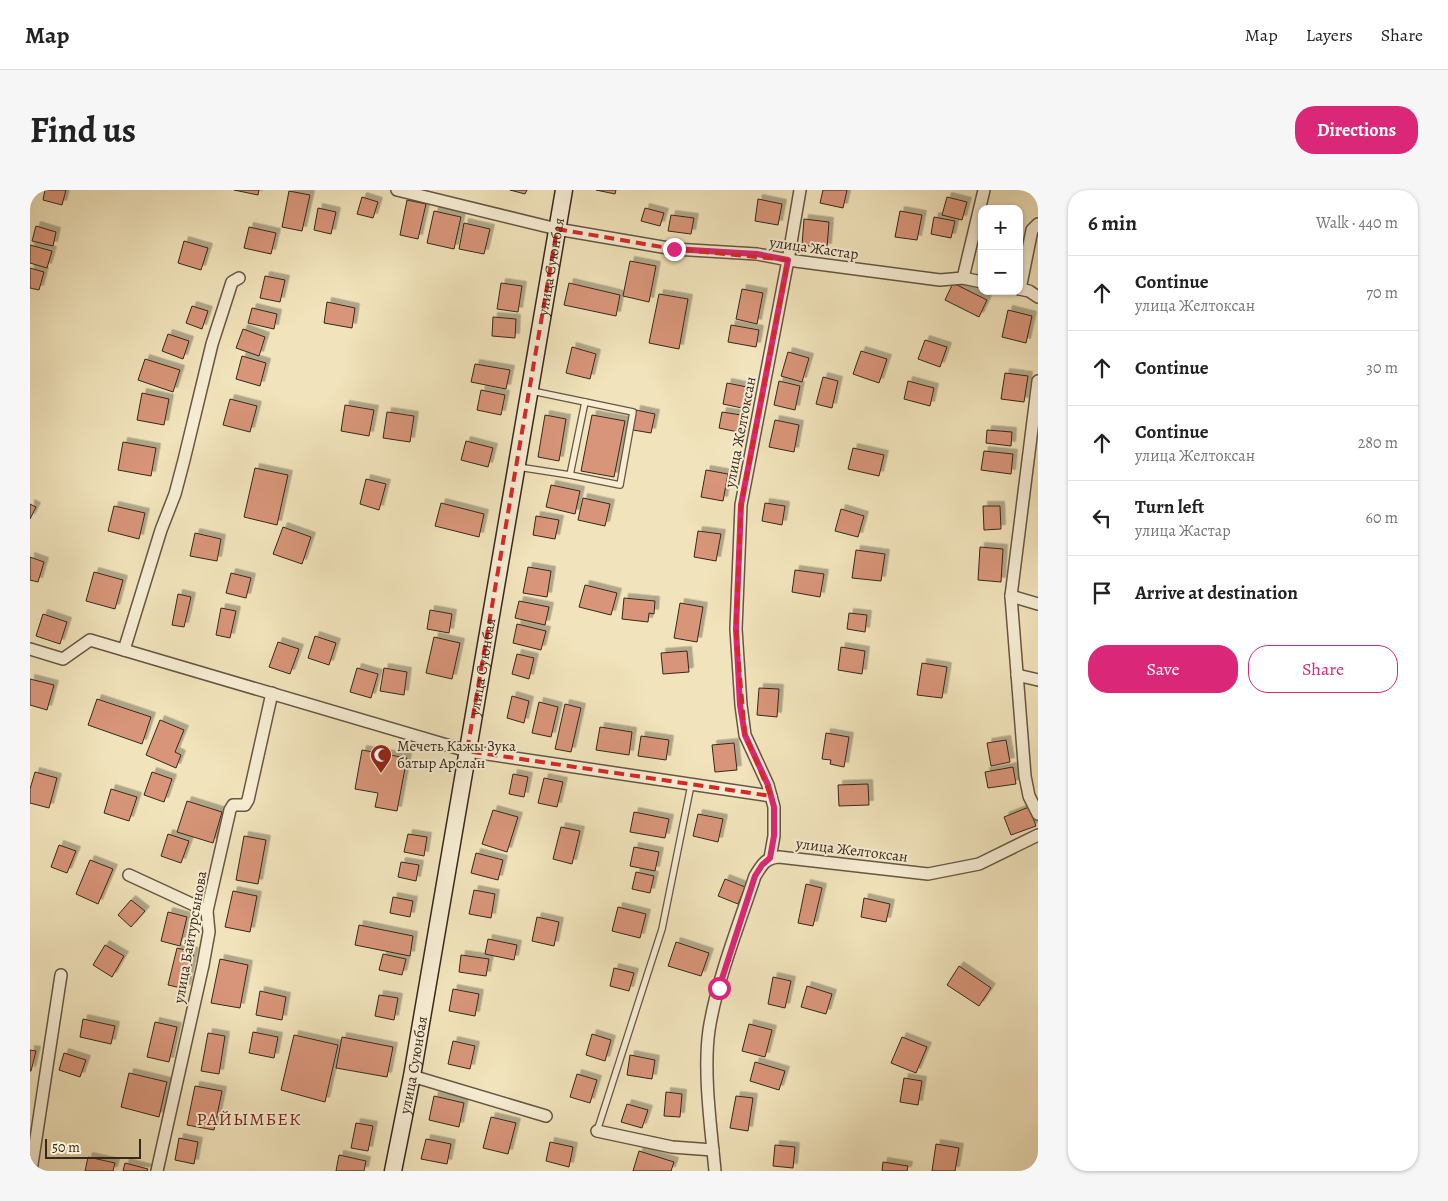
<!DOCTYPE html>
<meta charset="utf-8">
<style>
:root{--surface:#fff;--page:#f6f6f6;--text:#222;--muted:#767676;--line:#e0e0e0;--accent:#db2777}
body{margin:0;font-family:Alegreya,serif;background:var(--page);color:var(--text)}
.controls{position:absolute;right:15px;top:15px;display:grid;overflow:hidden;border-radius:10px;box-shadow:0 1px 4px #0004}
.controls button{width:45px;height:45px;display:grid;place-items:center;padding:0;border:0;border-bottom:1px solid var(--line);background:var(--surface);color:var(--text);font:25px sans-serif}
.scale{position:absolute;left:15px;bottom:12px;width:96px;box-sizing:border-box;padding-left:5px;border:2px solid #36281b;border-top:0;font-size:14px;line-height:18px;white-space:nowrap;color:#36281b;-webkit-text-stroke:4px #f6edd3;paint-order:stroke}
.stop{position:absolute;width:15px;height:15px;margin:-11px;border:4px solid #db2777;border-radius:50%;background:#fff}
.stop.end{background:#db2777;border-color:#fff;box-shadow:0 1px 5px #0008}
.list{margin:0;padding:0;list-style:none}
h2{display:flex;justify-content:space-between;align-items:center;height:65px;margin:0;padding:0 20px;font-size:21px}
h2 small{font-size:16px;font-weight:400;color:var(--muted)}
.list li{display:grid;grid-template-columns:32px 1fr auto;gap:15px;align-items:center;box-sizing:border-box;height:75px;padding:0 20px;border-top:1px solid var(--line)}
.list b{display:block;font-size:19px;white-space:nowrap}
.list p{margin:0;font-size:16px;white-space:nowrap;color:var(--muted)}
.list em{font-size:16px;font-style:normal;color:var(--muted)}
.actions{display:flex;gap:10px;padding:15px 20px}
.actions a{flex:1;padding:11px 0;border:1px solid var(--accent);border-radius:20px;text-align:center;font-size:18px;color:var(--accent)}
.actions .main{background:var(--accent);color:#fff}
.icon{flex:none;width:28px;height:28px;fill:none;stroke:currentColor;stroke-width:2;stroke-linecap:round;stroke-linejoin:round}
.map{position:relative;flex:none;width:1008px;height:981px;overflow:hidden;border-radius:20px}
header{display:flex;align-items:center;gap:30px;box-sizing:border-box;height:70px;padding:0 25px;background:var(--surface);border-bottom:1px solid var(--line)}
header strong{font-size:24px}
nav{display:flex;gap:28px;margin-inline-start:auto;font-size:18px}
.intro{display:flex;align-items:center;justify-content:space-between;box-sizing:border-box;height:120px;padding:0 30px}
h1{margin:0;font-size:35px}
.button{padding:12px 22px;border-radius:20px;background:var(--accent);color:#fff;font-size:18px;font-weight:700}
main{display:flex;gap:30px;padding:0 30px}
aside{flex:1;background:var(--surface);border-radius:20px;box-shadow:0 1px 4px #0004}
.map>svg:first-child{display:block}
</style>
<header>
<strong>Map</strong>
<nav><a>Map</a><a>Layers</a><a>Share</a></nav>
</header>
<div class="intro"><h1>Find us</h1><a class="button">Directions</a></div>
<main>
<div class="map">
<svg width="1008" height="981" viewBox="0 0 1008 981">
<defs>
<filter id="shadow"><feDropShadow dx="4.5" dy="-4.5" stdDeviation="0" flood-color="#0004"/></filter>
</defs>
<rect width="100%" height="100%" fill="#f1e3bb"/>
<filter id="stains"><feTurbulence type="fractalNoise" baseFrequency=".004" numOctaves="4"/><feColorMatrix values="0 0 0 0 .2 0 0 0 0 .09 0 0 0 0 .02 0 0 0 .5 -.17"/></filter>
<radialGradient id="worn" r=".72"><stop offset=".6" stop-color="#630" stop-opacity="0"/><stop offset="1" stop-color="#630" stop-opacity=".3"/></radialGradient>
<g fill="#d89579" stroke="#36281b" filter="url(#shadow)">
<path d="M 15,0 L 36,0 L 32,15 L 13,10 Z"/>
<path d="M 204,0 L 229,0 L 228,5 Z"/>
<path d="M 480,0 L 497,0 L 495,4 Z"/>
<path d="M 566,0 L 586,0 L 585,4 Z"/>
<path d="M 793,0 L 817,0 L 813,18 L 790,13 Z"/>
<path d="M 259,1 L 280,5 L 272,41 L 252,37 Z"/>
<path d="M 332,7 L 348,12 L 343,28 L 327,24 Z"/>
<path d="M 917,7 L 937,12 L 932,30 L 912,25 Z"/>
<path d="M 728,9 L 752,14 L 748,35 L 725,31 Z"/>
<path d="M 377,10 L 396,14 L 388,49 L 370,45 Z"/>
<path d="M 288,18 L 306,22 L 301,44 L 284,40 Z"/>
<path d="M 615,18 L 634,23 L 630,36 L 611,31 Z"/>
<path d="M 404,21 L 431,27 L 424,59 L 397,53 Z"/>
<path d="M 870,21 L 892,25 L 887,50 L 865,47 Z"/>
<path d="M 641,25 L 664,28 L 661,44 L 638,41 Z"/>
<path d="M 904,27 L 925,31 L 921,48 L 901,44 Z"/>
<path d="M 774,29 L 799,32 L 797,58 L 772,55 Z"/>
<path d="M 434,33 L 460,39 L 454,64 L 429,59 Z"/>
<path d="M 6,36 L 26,42 L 23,56 L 2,51 Z"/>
<path d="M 219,37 L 246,43 L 241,64 L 214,58 Z"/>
<path d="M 154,51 L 178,58 L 171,80 L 148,73 Z"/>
<path d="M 0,55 L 22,61 L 17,78 L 0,73 Z"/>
<path d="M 600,71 L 626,76 L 619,112 L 593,106 Z"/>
<path d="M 0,78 L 14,82 L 9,100 L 0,98 Z"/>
<path d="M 235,86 L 255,90 L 250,112 L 230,108 Z"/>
<path d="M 471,93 L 492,96 L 488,122 L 467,119 Z"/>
<path d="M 539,93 L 590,105 L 586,126 L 534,115 Z"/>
<path d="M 923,93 L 957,110 L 949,127 L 915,110 Z"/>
<path d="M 712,99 L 733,103 L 727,134 L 706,129 Z"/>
<path d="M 629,104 L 658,109 L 649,159 L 619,153 Z"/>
<path d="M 297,112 L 325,118 L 322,138 L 294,133 Z"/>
<path d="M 162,116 L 178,121 L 172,139 L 156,133 Z"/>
<path d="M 222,118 L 247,124 L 244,139 L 218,133 Z"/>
<path d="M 978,120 L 1002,126 L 996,153 L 972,147 Z"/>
<path d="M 463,127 L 486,129 L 485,148 L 462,146 Z"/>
<path d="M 701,135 L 729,140 L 726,157 L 698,152 Z"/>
<path d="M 213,139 L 235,147 L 229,166 L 206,158 Z"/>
<path d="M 138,144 L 159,151 L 153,169 L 132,161 Z"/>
<path d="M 895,150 L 917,157 L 910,177 L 888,169 Z"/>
<path d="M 542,157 L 566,164 L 560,189 L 536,183 Z"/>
<path d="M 831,161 L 857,169 L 849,193 L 823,184 Z"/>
<path d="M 758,162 L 779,168 L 772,192 L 751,186 Z"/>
<path d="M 212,166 L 236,173 L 230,196 L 206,189 Z"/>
<path d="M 115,169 L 150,180 L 143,202 L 108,190 Z"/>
<path d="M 445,174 L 480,180 L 476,199 L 441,192 Z"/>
<path d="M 975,183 L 998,186 L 994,212 L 971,209 Z"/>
<path d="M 793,187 L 808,191 L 802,218 L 786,214 Z"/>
<path d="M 749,191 L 770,196 L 765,220 L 744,215 Z"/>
<path d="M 878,191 L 904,198 L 900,216 L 874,209 Z"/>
<path d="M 697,193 L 717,197 L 712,218 L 693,214 Z"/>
<path d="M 451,200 L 475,205 L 471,225 L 447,220 Z"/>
<path d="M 112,203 L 139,209 L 134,235 L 107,230 Z"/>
<path d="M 200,209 L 227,216 L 220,242 L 193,235 Z"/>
<path d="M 315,215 L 344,220 L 339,246 L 311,241 Z"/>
<path d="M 606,220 L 625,224 L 621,243 L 603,240 Z"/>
<path d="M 357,222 L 384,226 L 380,252 L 353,248 Z"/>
<path d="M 692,222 L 711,225 L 708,242 L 689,238 Z"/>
<path d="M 515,225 L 536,229 L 529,271 L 508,267 Z"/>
<path d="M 562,225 L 595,231 L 584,287 L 551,281 Z"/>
<path d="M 745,230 L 769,235 L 764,262 L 739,257 Z"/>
<path d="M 957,240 L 982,242 L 981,256 L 956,253 Z"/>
<path d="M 436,251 L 463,258 L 458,277 L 431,270 Z"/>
<path d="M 93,252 L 126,258 L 121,286 L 88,280 Z"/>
<path d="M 823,258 L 854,265 L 849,286 L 818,279 Z"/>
<path d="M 954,261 L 983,264 L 981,284 L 951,280 Z"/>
<path d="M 225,278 L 258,285 L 247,335 L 214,327 Z"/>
<path d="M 676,280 L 698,284 L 693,311 L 671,307 Z"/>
<path d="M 336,289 L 356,294 L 349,320 L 330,314 Z"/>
<path d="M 521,295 L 550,301 L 545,324 L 516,317 Z"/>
<path d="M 553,308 L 580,314 L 575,336 L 548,330 Z"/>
<path d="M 411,313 L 454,324 L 449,347 L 405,336 Z"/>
<path d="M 735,313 L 755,316 L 752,335 L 732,331 Z"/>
<path d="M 0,314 L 6,317 L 0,329 Z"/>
<path d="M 84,316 L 115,323 L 109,349 L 78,341 Z"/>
<path d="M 953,316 L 970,316 L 971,339 L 954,340 Z"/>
<path d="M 811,319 L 834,326 L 828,347 L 805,341 Z"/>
<path d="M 506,326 L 529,330 L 525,349 L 503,345 Z"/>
<path d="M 253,337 L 281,347 L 272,374 L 243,364 Z"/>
<path d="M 668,341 L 691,344 L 686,371 L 664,367 Z"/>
<path d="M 165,343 L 191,349 L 187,371 L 160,366 Z"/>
<path d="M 950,357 L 973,359 L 971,392 L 948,390 Z"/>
<path d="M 826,360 L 855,364 L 851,391 L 822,388 Z"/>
<path d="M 0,367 L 14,372 L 8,392 L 0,390 Z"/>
<path d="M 498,377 L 521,381 L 517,407 L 493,403 Z"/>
<path d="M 765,380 L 794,384 L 790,407 L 762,402 Z"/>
<path d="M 64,382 L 93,390 L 85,419 L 56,411 Z"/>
<path d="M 201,383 L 221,388 L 216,408 L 196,403 Z"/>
<path d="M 555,395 L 587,403 L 581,425 L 549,417 Z"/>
<path d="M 148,404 L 161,407 L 154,437 L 142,435 Z"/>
<path d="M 594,408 L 625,411 L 624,424 L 619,423 L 618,432 L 592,429 Z"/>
<path d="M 489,411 L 519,417 L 515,435 L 485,428 Z"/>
<path d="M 650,413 L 673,417 L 667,452 L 644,448 Z"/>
<path d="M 191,418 L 206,421 L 200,448 L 186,445 Z"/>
<path d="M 400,420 L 422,424 L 419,443 L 397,439 Z"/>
<path d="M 819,423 L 837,425 L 835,442 L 817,439 Z"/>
<path d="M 13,424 L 37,432 L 30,454 L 6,446 Z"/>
<path d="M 487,434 L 516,441 L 511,460 L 483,453 Z"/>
<path d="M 285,446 L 306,453 L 299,475 L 278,468 Z"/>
<path d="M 404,447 L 430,453 L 422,489 L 396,483 Z"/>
<path d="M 248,452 L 269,459 L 260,484 L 239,477 Z"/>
<path d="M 811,457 L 835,461 L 832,484 L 808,480 Z"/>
<path d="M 657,461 L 659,482 L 633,484 L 631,463 Z"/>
<path d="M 487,464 L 504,468 L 499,489 L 482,484 Z"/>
<path d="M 892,473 L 917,477 L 912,508 L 887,505 Z"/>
<path d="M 327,478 L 348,484 L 341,508 L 320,502 Z"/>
<path d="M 354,478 L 377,482 L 374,505 L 350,501 Z"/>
<path d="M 0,489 L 24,495 L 17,520 L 0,515 Z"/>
<path d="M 729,498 L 749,499 L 747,527 L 727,525 Z"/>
<path d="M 482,506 L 499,511 L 494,533 L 477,528 Z"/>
<path d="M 67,509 L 121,527 L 112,554 L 58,535 Z"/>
<path d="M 509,512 L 528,517 L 521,547 L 502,543 Z"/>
<path d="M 535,514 L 551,518 L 541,562 L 525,559 Z"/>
<path d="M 130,530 L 154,540 L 145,562 L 151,565 L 146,578 L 116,565 Z"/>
<path d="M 570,537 L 602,542 L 599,565 L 566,560 Z"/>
<path d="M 796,543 L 819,547 L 814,577 L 800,574 L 801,570 L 792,569 Z"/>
<path d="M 611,546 L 639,550 L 636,570 L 608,566 Z"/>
<path d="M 976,550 L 980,572 L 961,576 L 957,553 Z"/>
<path d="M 704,553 L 707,580 L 685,582 L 682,555 Z"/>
<path d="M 332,560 L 377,568 L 367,621 L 345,617 L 348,603 L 325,599 Z"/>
<path d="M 983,577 L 986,594 L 958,598 L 955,582 Z"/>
<path d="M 5,582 L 27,588 L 19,618 L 0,613 L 0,599 Z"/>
<path d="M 122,582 L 142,589 L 134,612 L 114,605 Z"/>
<path d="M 483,584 L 498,587 L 494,607 L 479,604 Z"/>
<path d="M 514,588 L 533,592 L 527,617 L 508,613 Z"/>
<path d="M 838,594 L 839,615 L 809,616 L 808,595 Z"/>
<path d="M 81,599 L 107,607 L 99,631 L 74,623 Z"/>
<path d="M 157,611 L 192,622 L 183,653 L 147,642 Z"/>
<path d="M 999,617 L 1006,636 L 981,645 L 974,627 Z"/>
<path d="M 463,620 L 488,627 L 477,662 L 452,654 Z"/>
<path d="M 604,622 L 639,629 L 635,648 L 600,642 Z"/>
<path d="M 668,624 L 693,629 L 688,652 L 663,646 Z"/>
<path d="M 531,637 L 550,641 L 542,674 L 523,669 Z"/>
<path d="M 138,644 L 159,651 L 151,673 L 131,666 Z"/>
<path d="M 378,644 L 397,647 L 394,666 L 374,662 Z"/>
<path d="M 214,646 L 236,650 L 228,694 L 206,690 Z"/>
<path d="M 29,655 L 46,661 L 37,683 L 21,677 Z"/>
<path d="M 604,657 L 629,662 L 625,681 L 600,676 Z"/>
<path d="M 446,663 L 473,670 L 468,690 L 441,683 Z"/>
<path d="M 60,670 L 83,679 L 68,714 L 46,704 Z"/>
<path d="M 371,672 L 389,675 L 386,691 L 368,687 Z"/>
<path d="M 606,682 L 624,686 L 620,703 L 602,699 Z"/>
<path d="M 695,689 L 715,697 L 708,714 L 688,706 Z"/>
<path d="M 776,694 L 792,698 L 783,736 L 768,733 Z"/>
<path d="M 444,700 L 465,704 L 461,728 L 439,724 Z"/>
<path d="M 203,701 L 227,706 L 220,742 L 195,737 Z"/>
<path d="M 363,707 L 383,711 L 380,727 L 360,723 Z"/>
<path d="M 834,708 L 860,714 L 856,732 L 831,727 Z"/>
<path d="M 101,710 L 115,721 L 101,737 L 88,725 Z"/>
<path d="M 588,717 L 616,724 L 610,748 L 582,741 Z"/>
<path d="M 138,722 L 157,727 L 150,756 L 131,751 Z"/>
<path d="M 507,727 L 529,732 L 524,756 L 502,751 Z"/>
<path d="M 329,735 L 383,746 L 380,766 L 325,755 Z"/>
<path d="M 458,749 L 487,755 L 484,770 L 455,764 Z"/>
<path d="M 646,752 L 679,763 L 671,786 L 638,776 Z"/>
<path d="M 75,755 L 94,766 L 82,787 L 63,775 Z"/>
<path d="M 147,758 L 164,762 L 156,799 L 138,795 Z"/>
<path d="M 353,764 L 376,769 L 372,785 L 349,780 Z"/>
<path d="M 431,765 L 459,769 L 456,786 L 429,782 Z"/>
<path d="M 190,769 L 218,775 L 210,818 L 181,813 Z"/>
<path d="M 929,776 L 961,798 L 949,816 L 917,795 Z"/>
<path d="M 584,778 L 604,783 L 599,801 L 580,796 Z"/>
<path d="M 743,787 L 761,791 L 755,818 L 738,814 Z"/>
<path d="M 777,796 L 802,804 L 796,824 L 771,817 Z"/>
<path d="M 423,799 L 449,804 L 445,826 L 419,821 Z"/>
<path d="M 230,801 L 256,807 L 252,830 L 226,825 Z"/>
<path d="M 349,805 L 368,808 L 364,830 L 345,826 Z"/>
<path d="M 53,829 L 85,836 L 81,854 L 50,847 Z"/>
<path d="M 125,832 L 147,837 L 139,872 L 117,867 Z"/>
<path d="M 719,834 L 742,840 L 735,867 L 712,861 Z"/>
<path d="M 223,842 L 248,847 L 244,868 L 219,863 Z"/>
<path d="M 178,843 L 195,846 L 189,884 L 171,881 Z"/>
<path d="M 562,844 L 581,850 L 575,871 L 556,865 Z"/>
<path d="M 264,845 L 308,855 L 295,912 L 251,900 Z"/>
<path d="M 312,847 L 363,857 L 357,887 L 306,878 Z"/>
<path d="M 872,847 L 897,857 L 886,883 L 861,873 Z"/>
<path d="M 423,851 L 445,856 L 440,879 L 418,874 Z"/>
<path d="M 0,860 L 6,861 L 1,881 L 0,881 Z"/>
<path d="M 34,863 L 56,870 L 50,887 L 29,880 Z"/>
<path d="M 600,865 L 625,870 L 622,889 L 597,885 Z"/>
<path d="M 725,872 L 755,881 L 749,900 L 720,891 Z"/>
<path d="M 99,883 L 137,892 L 129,927 L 91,917 Z"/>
<path d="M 547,884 L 567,890 L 560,913 L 540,907 Z"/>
<path d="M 874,888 L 892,891 L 888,915 L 870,912 Z"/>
<path d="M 165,896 L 192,901 L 184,940 L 157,935 Z"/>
<path d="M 636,902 L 652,904 L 650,927 L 634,926 Z"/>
<path d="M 404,906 L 434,913 L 429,937 L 399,930 Z"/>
<path d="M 706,906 L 723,908 L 718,941 L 700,938 Z"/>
<path d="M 597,914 L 618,920 L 612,938 L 591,932 Z"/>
<path d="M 461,927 L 486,933 L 478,964 L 453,958 Z"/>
<path d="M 326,933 L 343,936 L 338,961 L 321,958 Z"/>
<path d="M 149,948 L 168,952 L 164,974 L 145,970 Z"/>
<path d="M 396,949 L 421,954 L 417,974 L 391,969 Z"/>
<path d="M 520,952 L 543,957 L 539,977 L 516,971 Z"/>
<path d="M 906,954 L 929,958 L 925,981 L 902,981 Z"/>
<path d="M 745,955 L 765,957 L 763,978 L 743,976 Z"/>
<path d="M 609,961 L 644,972 L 641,981 L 603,981 Z"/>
<path d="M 309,965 L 336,971 L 334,981 L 306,981 Z"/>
<path d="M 58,967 L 85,973 L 83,981 L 55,981 Z"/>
<path d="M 853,972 L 878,976 L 877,981 L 852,981 Z"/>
<path d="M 95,973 L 118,979 L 117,981 L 93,981 Z"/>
</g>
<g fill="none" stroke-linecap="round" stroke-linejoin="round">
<g stroke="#655743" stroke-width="8">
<g id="lane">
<path d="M 488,277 L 540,285 L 555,212 L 502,201"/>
<path d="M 540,285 L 590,295 L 603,222 L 555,212"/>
<path d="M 567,941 L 632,739 L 661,595"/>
</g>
</g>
<g stroke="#655743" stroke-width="14">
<g id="street">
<path d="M 367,0 L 527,39 L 644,59 L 727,64 L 758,70 L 910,90 L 933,88 L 952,92"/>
<path d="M 933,88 L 954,0"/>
<path d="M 989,99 L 999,101 L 1008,107"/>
<path d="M 990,99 L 1002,40 L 1008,34"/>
<path d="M 1008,191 L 981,406 L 995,586 L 999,606 L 1008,624"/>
<path d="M 981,406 L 1008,414"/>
<path d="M 0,459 L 33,469 L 60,450 L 437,561 L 741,606"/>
<path d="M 94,460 L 131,340 L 145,304 L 154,270 L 182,154 L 202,92 L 209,88"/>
<path d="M 987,485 L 1008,490"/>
<path d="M 740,668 L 744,646 L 744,617 L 738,595 L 715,545 L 711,515 L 706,439 L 711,315 L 758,70 L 770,0"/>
<path d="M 99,685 L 177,721"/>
<path d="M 382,886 L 516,926"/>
<path d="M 567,941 L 642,957 L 683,960"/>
<path d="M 1,981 L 31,785"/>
<path d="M 127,981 L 173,775 L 179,742 L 177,721 L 200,620 L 203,615 L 215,615 L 218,610 L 242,503"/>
<path d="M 685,981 C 681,938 673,882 679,840 C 687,789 709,735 725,686 C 732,675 735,668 749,667 L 898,684 L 949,674 L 1008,645"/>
</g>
</g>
<g stroke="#36281b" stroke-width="19">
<g id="secondary">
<path id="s1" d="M 363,981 L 382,886 L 534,0"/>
</g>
</g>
<use href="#lane" stroke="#f6edd3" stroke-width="5.5"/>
<use href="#street" stroke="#f6edd3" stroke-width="11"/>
<use href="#secondary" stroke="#f6edd3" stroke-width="16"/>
</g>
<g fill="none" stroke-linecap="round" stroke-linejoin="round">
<path stroke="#db2777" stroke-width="6" d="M 644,59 L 727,64 L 758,70 L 711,315 L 706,439 L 710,515 L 715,545 L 738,595 L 744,617 L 744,646 L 740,668 L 732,675 L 725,686 L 689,798"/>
</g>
<path fill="none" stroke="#d62828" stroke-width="4" stroke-dasharray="10 6" stroke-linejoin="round" d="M 527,39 L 644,59 L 758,70 L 711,315 L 706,439 L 715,545 L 741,606 L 437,561 Z"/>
<defs>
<g id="mosque-pin" transform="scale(1.125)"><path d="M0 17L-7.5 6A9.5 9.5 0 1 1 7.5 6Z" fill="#8f2418" stroke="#f6edd3"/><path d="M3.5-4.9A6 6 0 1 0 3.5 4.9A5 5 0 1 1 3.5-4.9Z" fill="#fff"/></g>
</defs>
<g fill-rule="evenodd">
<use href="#mosque-pin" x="351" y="565"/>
</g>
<g text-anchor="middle" stroke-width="4" stroke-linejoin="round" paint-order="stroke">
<g font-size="15" fill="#36281b" stroke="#f6edd3">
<text transform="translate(784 58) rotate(8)" y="5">улица Жастар</text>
<text dy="5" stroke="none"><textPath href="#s1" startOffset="918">улица Суюнбая</textPath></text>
<text transform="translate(710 242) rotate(-79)" y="5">улица Желтоксан</text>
<text dy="5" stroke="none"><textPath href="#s1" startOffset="512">улица Суюнбая</textPath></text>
<text transform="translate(822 660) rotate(7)" y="5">улица Желтоксан</text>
<text transform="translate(160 747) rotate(-80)" y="5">улица Байтурсынова</text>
<text dy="5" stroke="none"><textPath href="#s1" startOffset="108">улица Суюнбая</textPath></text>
</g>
<g font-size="15" fill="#36281b" stroke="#f6edd3" text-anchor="start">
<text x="367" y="561">Мечеть Кажы Зука<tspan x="367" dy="17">батыр Арслан</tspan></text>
</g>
<g font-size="18" letter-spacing="1" fill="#7a1f14" stroke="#f6edd3">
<text x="219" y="935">РАЙЫМБЕК</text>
</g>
</g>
<rect width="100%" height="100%" filter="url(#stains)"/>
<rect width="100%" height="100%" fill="url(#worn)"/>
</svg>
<div class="controls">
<button>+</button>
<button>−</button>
</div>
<div class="scale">50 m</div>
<div class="stop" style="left:689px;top:798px"></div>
<div class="stop end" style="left:644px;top:59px"></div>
</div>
<aside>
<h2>6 min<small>Walk · 440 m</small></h2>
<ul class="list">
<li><svg class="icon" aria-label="ahead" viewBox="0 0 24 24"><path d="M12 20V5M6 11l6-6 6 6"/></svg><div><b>Continue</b><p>улица Желтоксан</p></div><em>70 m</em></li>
<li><svg class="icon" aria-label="ahead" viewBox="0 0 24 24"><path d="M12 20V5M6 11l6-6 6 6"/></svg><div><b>Continue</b></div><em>30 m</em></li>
<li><svg class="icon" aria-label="ahead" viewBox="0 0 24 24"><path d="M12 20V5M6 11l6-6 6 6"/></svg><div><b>Continue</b><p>улица Желтоксан</p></div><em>280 m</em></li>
<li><svg class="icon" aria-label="left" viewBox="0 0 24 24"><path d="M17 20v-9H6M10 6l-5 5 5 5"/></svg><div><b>Turn left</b><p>улица Жастар</p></div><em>60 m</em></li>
<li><svg class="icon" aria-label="arrive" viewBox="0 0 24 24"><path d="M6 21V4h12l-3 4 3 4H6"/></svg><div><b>Arrive at destination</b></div></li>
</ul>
<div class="actions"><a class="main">Save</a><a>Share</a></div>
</aside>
</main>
